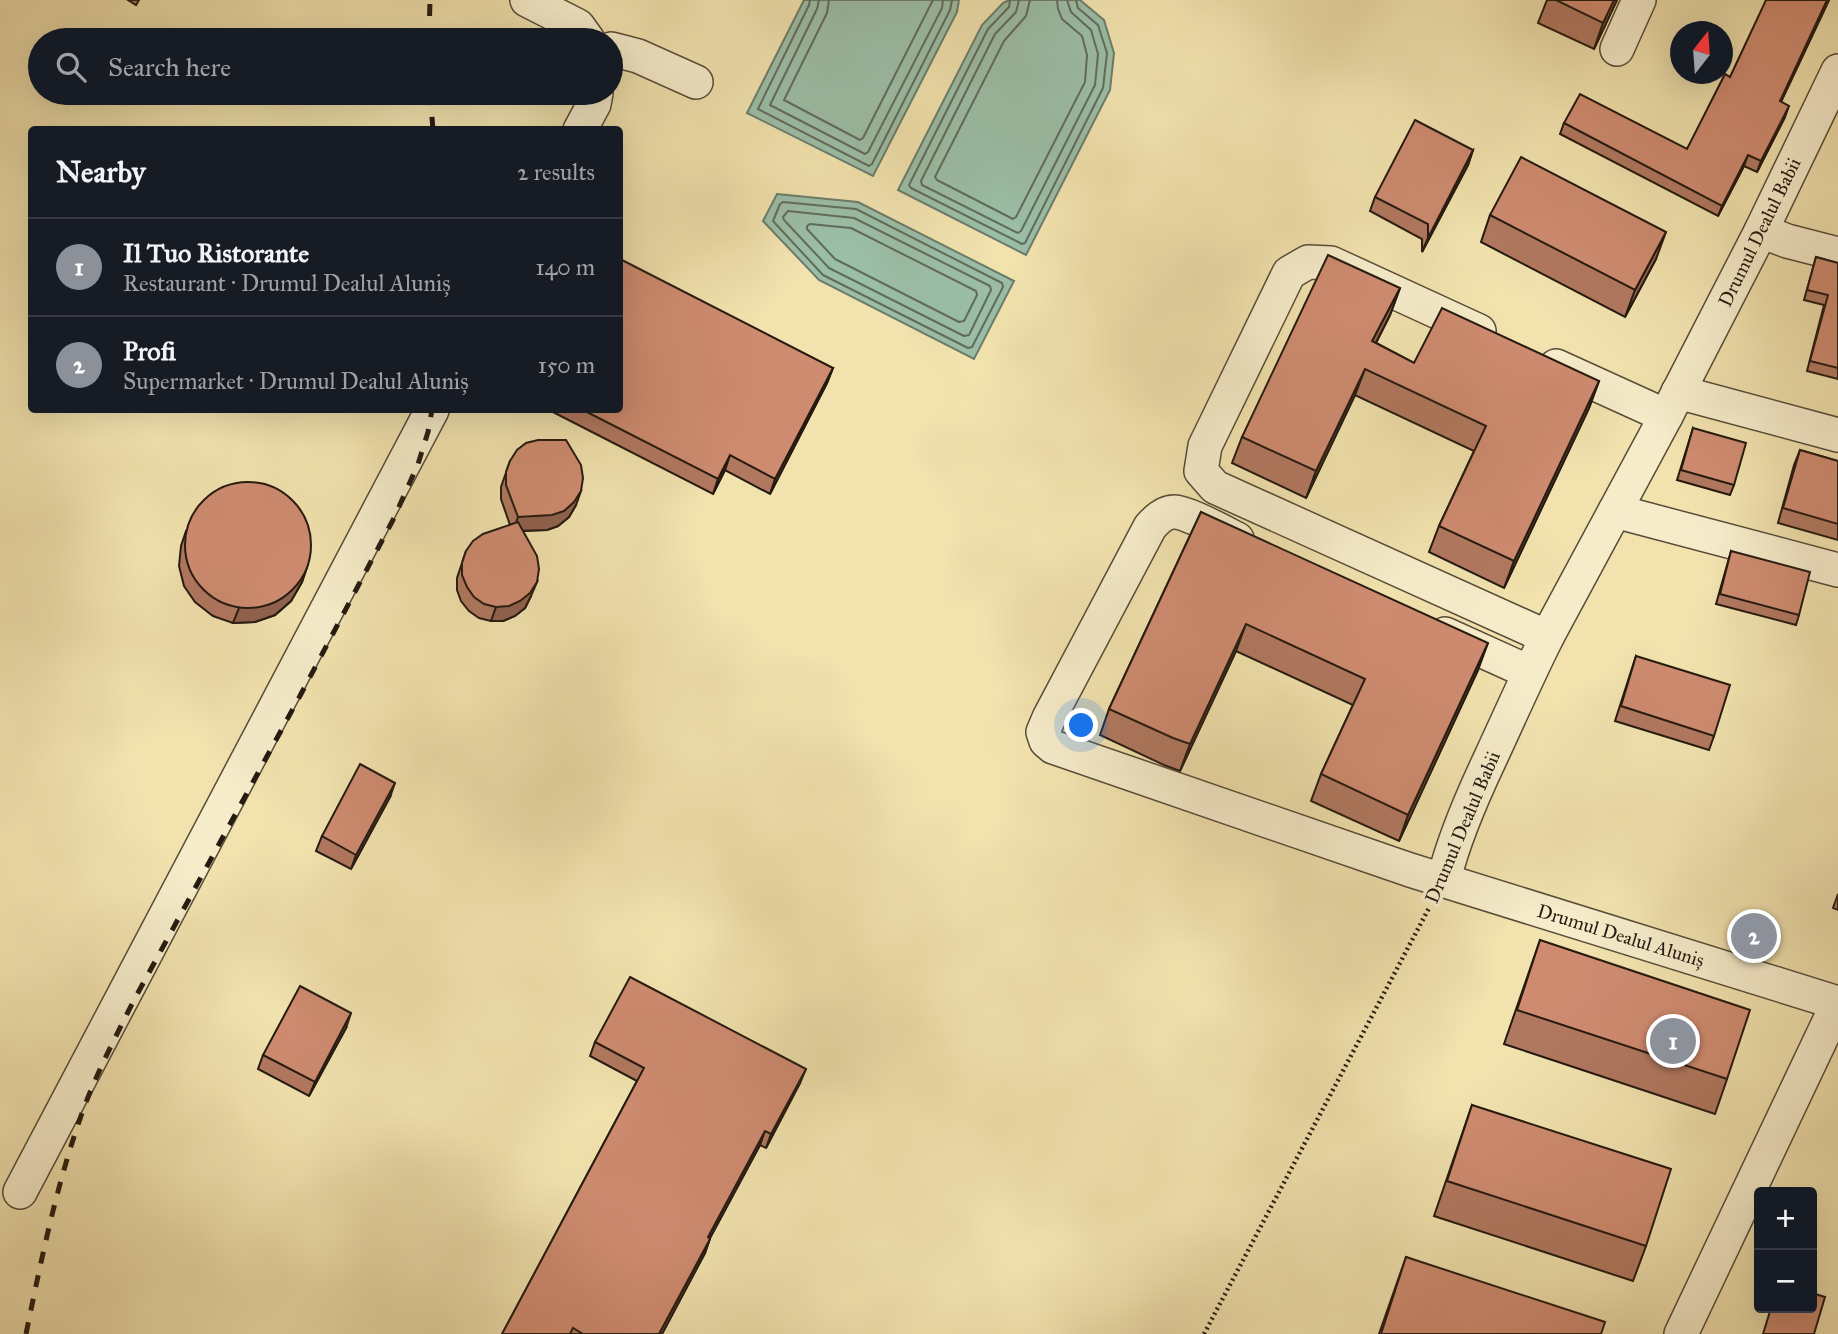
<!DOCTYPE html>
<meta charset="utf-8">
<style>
:root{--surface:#171b24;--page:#20242c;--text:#f1f3f6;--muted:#9ea1a6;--line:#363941;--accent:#8c9099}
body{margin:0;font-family:"IM FELL Great Primer",serif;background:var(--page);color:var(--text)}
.controls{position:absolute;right:21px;bottom:21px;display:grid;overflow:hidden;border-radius:7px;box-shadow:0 7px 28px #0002}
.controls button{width:63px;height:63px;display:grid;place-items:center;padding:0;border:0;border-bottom:2px solid var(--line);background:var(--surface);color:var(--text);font:35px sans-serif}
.compass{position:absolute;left:1670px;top:21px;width:63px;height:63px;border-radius:50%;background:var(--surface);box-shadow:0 7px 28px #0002;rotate:17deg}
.you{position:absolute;left:1082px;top:726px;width:24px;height:24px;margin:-18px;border:5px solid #fff;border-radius:50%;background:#1a73e8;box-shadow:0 0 0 10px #1a73e833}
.badge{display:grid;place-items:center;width:46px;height:46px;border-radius:50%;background:var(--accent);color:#fff;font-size:23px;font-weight:700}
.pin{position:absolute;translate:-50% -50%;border:4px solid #fff;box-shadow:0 2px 7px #0006}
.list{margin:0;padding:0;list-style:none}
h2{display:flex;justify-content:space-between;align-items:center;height:91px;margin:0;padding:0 28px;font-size:30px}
h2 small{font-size:23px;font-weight:400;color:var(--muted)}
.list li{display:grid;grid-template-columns:46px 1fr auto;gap:21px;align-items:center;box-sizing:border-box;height:98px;padding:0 28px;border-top:2px solid var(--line)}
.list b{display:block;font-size:26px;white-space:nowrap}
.list p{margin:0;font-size:23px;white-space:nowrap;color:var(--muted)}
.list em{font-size:23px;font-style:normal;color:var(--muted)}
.icon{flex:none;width:38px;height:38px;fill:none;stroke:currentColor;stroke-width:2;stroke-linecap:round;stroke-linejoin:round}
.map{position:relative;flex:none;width:1838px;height:1334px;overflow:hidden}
.search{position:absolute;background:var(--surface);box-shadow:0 7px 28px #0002;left:28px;top:28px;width:595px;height:77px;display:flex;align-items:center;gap:18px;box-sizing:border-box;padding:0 24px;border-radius:38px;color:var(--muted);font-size:26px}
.panel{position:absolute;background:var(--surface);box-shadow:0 7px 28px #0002;left:28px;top:126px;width:595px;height:287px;border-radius:7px}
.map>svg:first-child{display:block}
</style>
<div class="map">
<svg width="1838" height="1334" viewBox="0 0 1838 1334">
<rect width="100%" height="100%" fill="#f1e2ae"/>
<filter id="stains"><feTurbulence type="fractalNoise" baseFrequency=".00286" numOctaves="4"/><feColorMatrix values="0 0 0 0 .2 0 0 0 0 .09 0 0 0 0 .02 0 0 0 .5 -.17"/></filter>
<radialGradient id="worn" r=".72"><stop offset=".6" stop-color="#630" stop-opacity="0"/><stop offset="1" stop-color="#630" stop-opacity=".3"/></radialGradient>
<g fill="#9bbea7" stroke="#6c7c6b" stroke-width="2">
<path d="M 804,0 L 959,0 L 957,12 L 873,176 L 747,113 Z"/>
<path d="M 1009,0 L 1080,0 L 1104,20 L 1114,53 L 1110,90 L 1026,255 L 898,190 L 982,25 L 1003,3 Z"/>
<path d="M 777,194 L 858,202 L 1014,281 L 974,359 L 819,280 L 763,221 Z"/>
</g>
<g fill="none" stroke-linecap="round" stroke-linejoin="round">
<g stroke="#606c5c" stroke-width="2">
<path d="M 810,0 L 809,5 L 758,109 L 869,166 L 872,164 L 950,10 L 952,0"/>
<path d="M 819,0 L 817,9 L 770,105 L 865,154 L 868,152 L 942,8 L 943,0"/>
<path d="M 829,0 L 827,13 L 784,100 L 860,140 L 863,138 L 933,0"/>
<path d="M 1010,0 L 1009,7 L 988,29 L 909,185 L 911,188 L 1022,244 L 1025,243 L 1103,88 L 1107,53 L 1098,25 L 1078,8 L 1076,0"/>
<path d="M 1019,0 L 1016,12 L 995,34 L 921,181 L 922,185 L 1018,233 L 1021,231 L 1095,85 L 1098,54 L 1091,30 L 1071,12 L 1067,0"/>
<path d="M 1030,0 L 1026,16 L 1004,41 L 935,177 L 937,180 L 1013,219 L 1016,217 L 1085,82 L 1087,55 L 1082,36 L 1062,19 L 1058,9 L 1057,0"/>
<path d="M 783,202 L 856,209 L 1002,283 L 1003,287 L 972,347 L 968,348 L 823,275 L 773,221 L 780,204 Z"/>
<path d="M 788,211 L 854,218 L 990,286 L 991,290 L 969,335 L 964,336 L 829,268 L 784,220 L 783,217 Z"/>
<path d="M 810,224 L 851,228 L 976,291 L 977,295 L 964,321 L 959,322 L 835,259 L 807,229 L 807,226 Z"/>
</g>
<g stroke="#584c38" stroke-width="36">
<g id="minor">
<path d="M 527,0 L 578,26 L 588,40"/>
<path d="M 611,49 L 638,56 L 696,82"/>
<path d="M 1617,49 L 1639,0"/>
<path d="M 580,130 L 594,104 L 596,93"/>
<path d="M 1761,231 L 1787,241 L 1838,254"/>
<path d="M 1479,331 L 1331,263 L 1308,262 L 1289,273 L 1205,446 L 1201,471 L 1215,487 L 1547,637"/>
<path d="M 1556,366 L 1666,416"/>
<path d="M 1678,392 L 1838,435"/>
<path d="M 1615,511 L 1838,570"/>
<path d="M 1237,539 C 1223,532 1187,512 1174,512 C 1164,512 1156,520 1150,527 L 1049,718 L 1043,732 L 1046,741 L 1053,747 L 1410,870 L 1838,1003"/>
<path d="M 1445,634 L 1529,672"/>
<path d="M 1444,879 C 1454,838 1472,797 1490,759 C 1509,718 1527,677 1547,637 L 1666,416 L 1761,231 L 1838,71"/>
<path d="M 20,1192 L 432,410"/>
<path d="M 1681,1334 L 1838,1003"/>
</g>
</g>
<path stroke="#251a10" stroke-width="4.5" stroke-dasharray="2 3.5" stroke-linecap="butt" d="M 1204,1334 L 1429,908"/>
<use href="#minor" stroke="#f6ecca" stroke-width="33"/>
<g stroke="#251a10" stroke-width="5" stroke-dasharray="12 12" stroke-linecap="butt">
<path d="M 429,40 L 430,0"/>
<path d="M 430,93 L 433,130"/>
<path d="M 26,1334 C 41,1261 56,1187 81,1116 C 95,1076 115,1038 134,1000 L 301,694 L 394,518 L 418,464 L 428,432 L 432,410"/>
</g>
</g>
<g fill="#b17860" stroke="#251a10" stroke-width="2">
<path d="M 128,0 L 139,0 L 136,5 Z"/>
<path d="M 1547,0 L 1617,0 L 1594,49 L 1538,23 Z"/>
<path d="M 1829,0 L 1781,102 L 1785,117 L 1757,172 L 1744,166 L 1718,216 L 1560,134 L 1564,123 L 1687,149 L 1730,77 Z"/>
<path d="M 1473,150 L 1468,165 L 1422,252 L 1422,239 L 1370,211 L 1375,197 Z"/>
<path d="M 1490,215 L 1656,259 L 1625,317 L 1481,242 Z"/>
<path d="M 1816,257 L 1838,263 L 1838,379 L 1807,371 L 1824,305 L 1804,300 Z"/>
<path d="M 1400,288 L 1390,315 L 1376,343 L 1414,363 L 1599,381 L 1589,408 L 1504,588 L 1429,552 L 1439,526 L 1474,451 L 1355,395 L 1306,498 L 1232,463 L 1242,437 Z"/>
<path d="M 833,368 L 827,383 L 770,494 L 725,470 L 713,494 L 549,410 L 620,410 Z"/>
<path d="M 1693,428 L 1734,485 L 1730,495 L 1677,480 Z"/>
<path d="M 1800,450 L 1838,461 L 1838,540 L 1778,523 L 1794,465 Z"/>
<path d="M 510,461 L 576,505 L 569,517 L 558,526 L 547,530 L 523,531 L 531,596 L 525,608 L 515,616 L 503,621 L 491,621 L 479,618 L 469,611 L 461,601 L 457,590 L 457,578 L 466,551 L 510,525 L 501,499 L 501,487 Z"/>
<path d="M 1201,512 L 1478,670 L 1399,841 L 1311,801 L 1321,774 L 1353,705 L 1236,651 L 1180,771 L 1164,765 L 1100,735 L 1109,709 Z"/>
<path d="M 186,531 L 307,567 L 302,582 L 291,601 L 275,615 L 255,622 L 233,623 L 213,616 L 195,602 L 184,586 L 179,566 L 181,546 Z"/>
<path d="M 1731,551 L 1799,615 L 1796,625 L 1716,604 Z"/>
<path d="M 1636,656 L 1714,736 L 1709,750 L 1615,721 Z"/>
<path d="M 390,797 L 351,869 L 316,851 L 322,836 Z"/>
<path d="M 1838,894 L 1838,910 L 1833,908 Z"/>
<path d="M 1540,940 L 1727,1079 L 1715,1114 L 1504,1044 Z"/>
<path d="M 346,1028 L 309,1096 L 258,1069 L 263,1055 Z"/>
<path d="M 595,1042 L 800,1083 L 766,1148 L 760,1145 L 710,1238 L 705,1253 L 662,1334 L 502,1334 L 637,1081 L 590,1056 Z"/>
<path d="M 1472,1105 L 1646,1246 L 1633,1281 L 1434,1216 Z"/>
<path d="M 1406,1257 L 1601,1334 L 1379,1334 Z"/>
</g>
<g fill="#90614e" stroke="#251a10" stroke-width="2">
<path d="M 1614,0 L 1617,0 L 1594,49 L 1603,23 Z"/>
<path d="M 1827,0 L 1829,0 L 1776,112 L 1780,101 Z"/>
<path d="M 1789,106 L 1785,117 L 1757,172 L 1761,161 Z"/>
<path d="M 1473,150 L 1468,165 L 1422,252 L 1428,238 Z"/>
<path d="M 1748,155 L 1744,166 L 1718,216 L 1722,206 Z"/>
<path d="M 1666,232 L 1656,259 L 1625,317 L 1635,290 Z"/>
<path d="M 1400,288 L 1390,315 L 1363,368 L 1372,341 Z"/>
<path d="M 833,368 L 827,383 L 770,494 L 775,479 Z"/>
<path d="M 1365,369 L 1355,395 L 1306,498 L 1316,471 Z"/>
<path d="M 1599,381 L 1589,408 L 1504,588 L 1514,561 Z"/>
<path d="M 730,455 L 725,470 L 713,494 L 718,479 Z"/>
<path d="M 581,491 L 576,505 L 569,517 L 558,526 L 547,530 L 513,531 L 518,517 Z"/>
<path d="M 307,567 L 302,582 L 291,601 L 275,615 L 255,622 L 233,623 L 239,608 Z"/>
<path d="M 537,582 L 531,596 L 525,608 L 515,616 L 503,621 L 491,621 L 496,607 Z"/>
<path d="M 1246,624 L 1236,651 L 1180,771 L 1190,744 Z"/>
<path d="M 1488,643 L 1478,670 L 1399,841 L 1408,815 Z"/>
<path d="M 395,783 L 390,797 L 351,869 L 356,855 Z"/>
<path d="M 351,1013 L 346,1028 L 309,1096 L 315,1082 Z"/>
<path d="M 806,1069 L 800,1083 L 766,1148 L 771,1134 Z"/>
<path d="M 765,1131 L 760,1145 L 703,1251 L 708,1237 Z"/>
<path d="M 710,1239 L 705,1253 L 662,1334 L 659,1334 Z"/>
</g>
<g fill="#ce8b70" stroke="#251a10" stroke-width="2">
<path d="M 1556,0 L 1614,0 L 1603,23 Z"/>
<path d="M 1766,0 L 1827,0 L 1780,101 L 1789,106 L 1761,161 L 1748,155 L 1722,206 L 1564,123 L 1580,94 L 1687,149 L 1725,74 L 1730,77 Z"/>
<path d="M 1415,120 L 1473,150 L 1428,238 L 1428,224 L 1375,197 Z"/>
<path d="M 1521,157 L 1666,232 L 1635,290 L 1490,215 Z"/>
<path d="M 1328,255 L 1400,288 L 1372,341 L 1414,363 L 1442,308 L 1599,381 L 1514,561 L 1439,526 L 1486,426 L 1365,369 L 1316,471 L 1242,437 Z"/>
<path d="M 1816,257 L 1838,263 L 1838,368 L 1810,361 L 1828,295 L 1807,290 Z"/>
<path d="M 620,259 L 833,368 L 775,479 L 730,455 L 718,479 L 583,410 L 620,410 Z"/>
<path d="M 1693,428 L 1746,443 L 1734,485 L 1681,470 Z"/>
<path d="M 538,440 L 566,440 L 581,465 L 583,478 L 581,491 L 574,502 L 564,511 L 552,515 L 518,517 L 506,485 L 506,472 L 510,461 L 517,450 L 526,443 Z"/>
<path d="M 1800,450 L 1838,461 L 1838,524 L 1783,508 Z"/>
<circle cx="248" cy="545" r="63"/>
<path d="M 1201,512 L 1488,643 L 1408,815 L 1321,774 L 1365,679 L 1246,624 L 1190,744 L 1173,738 L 1109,709 Z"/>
<path d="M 518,522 L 537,556 L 539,569 L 537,582 L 530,593 L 520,601 L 509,606 L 496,607 L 484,604 L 474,597 L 467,587 L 462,575 L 462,563 L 466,551 L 473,541 L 483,534 Z"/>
<path d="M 1731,551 L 1810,572 L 1799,615 L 1720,594 Z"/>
<path d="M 1636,656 L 1730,685 L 1714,736 L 1621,706 Z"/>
<path d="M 360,764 L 395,783 L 356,855 L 322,836 Z"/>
<path d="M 1540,940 L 1750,1010 L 1727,1079 L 1517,1010 Z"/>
<path d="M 630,977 L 806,1069 L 771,1134 L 765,1131 L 708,1237 L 710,1239 L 659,1334 L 583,1334 L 573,1328 L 570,1334 L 502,1334 L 644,1068 L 595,1042 Z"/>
<path d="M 300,986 L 351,1013 L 315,1082 L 263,1055 Z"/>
<path d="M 1472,1105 L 1671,1169 L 1646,1246 L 1447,1181 Z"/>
<path d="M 1406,1257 L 1605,1322 L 1601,1334 L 1381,1334 Z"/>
<path d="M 1812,1293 L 1825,1297 L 1814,1334 L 1763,1334 L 1771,1308 L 1812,1308 Z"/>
</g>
<g text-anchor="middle" stroke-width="7" stroke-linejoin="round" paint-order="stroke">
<g font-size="19" fill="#251a10" stroke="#f6ecca">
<text transform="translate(1759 232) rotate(-64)" y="7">Drumul Dealul Babii</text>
<text transform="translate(1462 827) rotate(-67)" y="7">Drumul Dealul Babii</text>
<text transform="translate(1621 935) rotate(17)" y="7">Drumul Dealul Aluniș</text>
</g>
</g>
<rect width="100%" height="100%" filter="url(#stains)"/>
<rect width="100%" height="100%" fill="url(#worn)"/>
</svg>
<div class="controls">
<button>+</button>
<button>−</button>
</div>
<svg class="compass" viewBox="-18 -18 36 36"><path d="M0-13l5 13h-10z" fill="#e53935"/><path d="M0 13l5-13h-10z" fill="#9ea1a6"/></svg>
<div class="you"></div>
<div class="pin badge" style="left:1673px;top:1041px">1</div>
<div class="pin badge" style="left:1754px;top:936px">2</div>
<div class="search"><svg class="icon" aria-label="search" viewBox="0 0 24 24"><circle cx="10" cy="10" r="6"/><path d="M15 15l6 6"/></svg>Search here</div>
<section class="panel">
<h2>Nearby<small>2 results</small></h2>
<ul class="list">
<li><span class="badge">1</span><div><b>Il Tuo Ristorante</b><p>Restaurant · Drumul Dealul Aluniș</p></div><em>140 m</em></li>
<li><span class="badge">2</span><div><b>Profi</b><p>Supermarket · Drumul Dealul Aluniș</p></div><em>150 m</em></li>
</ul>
</section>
</div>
